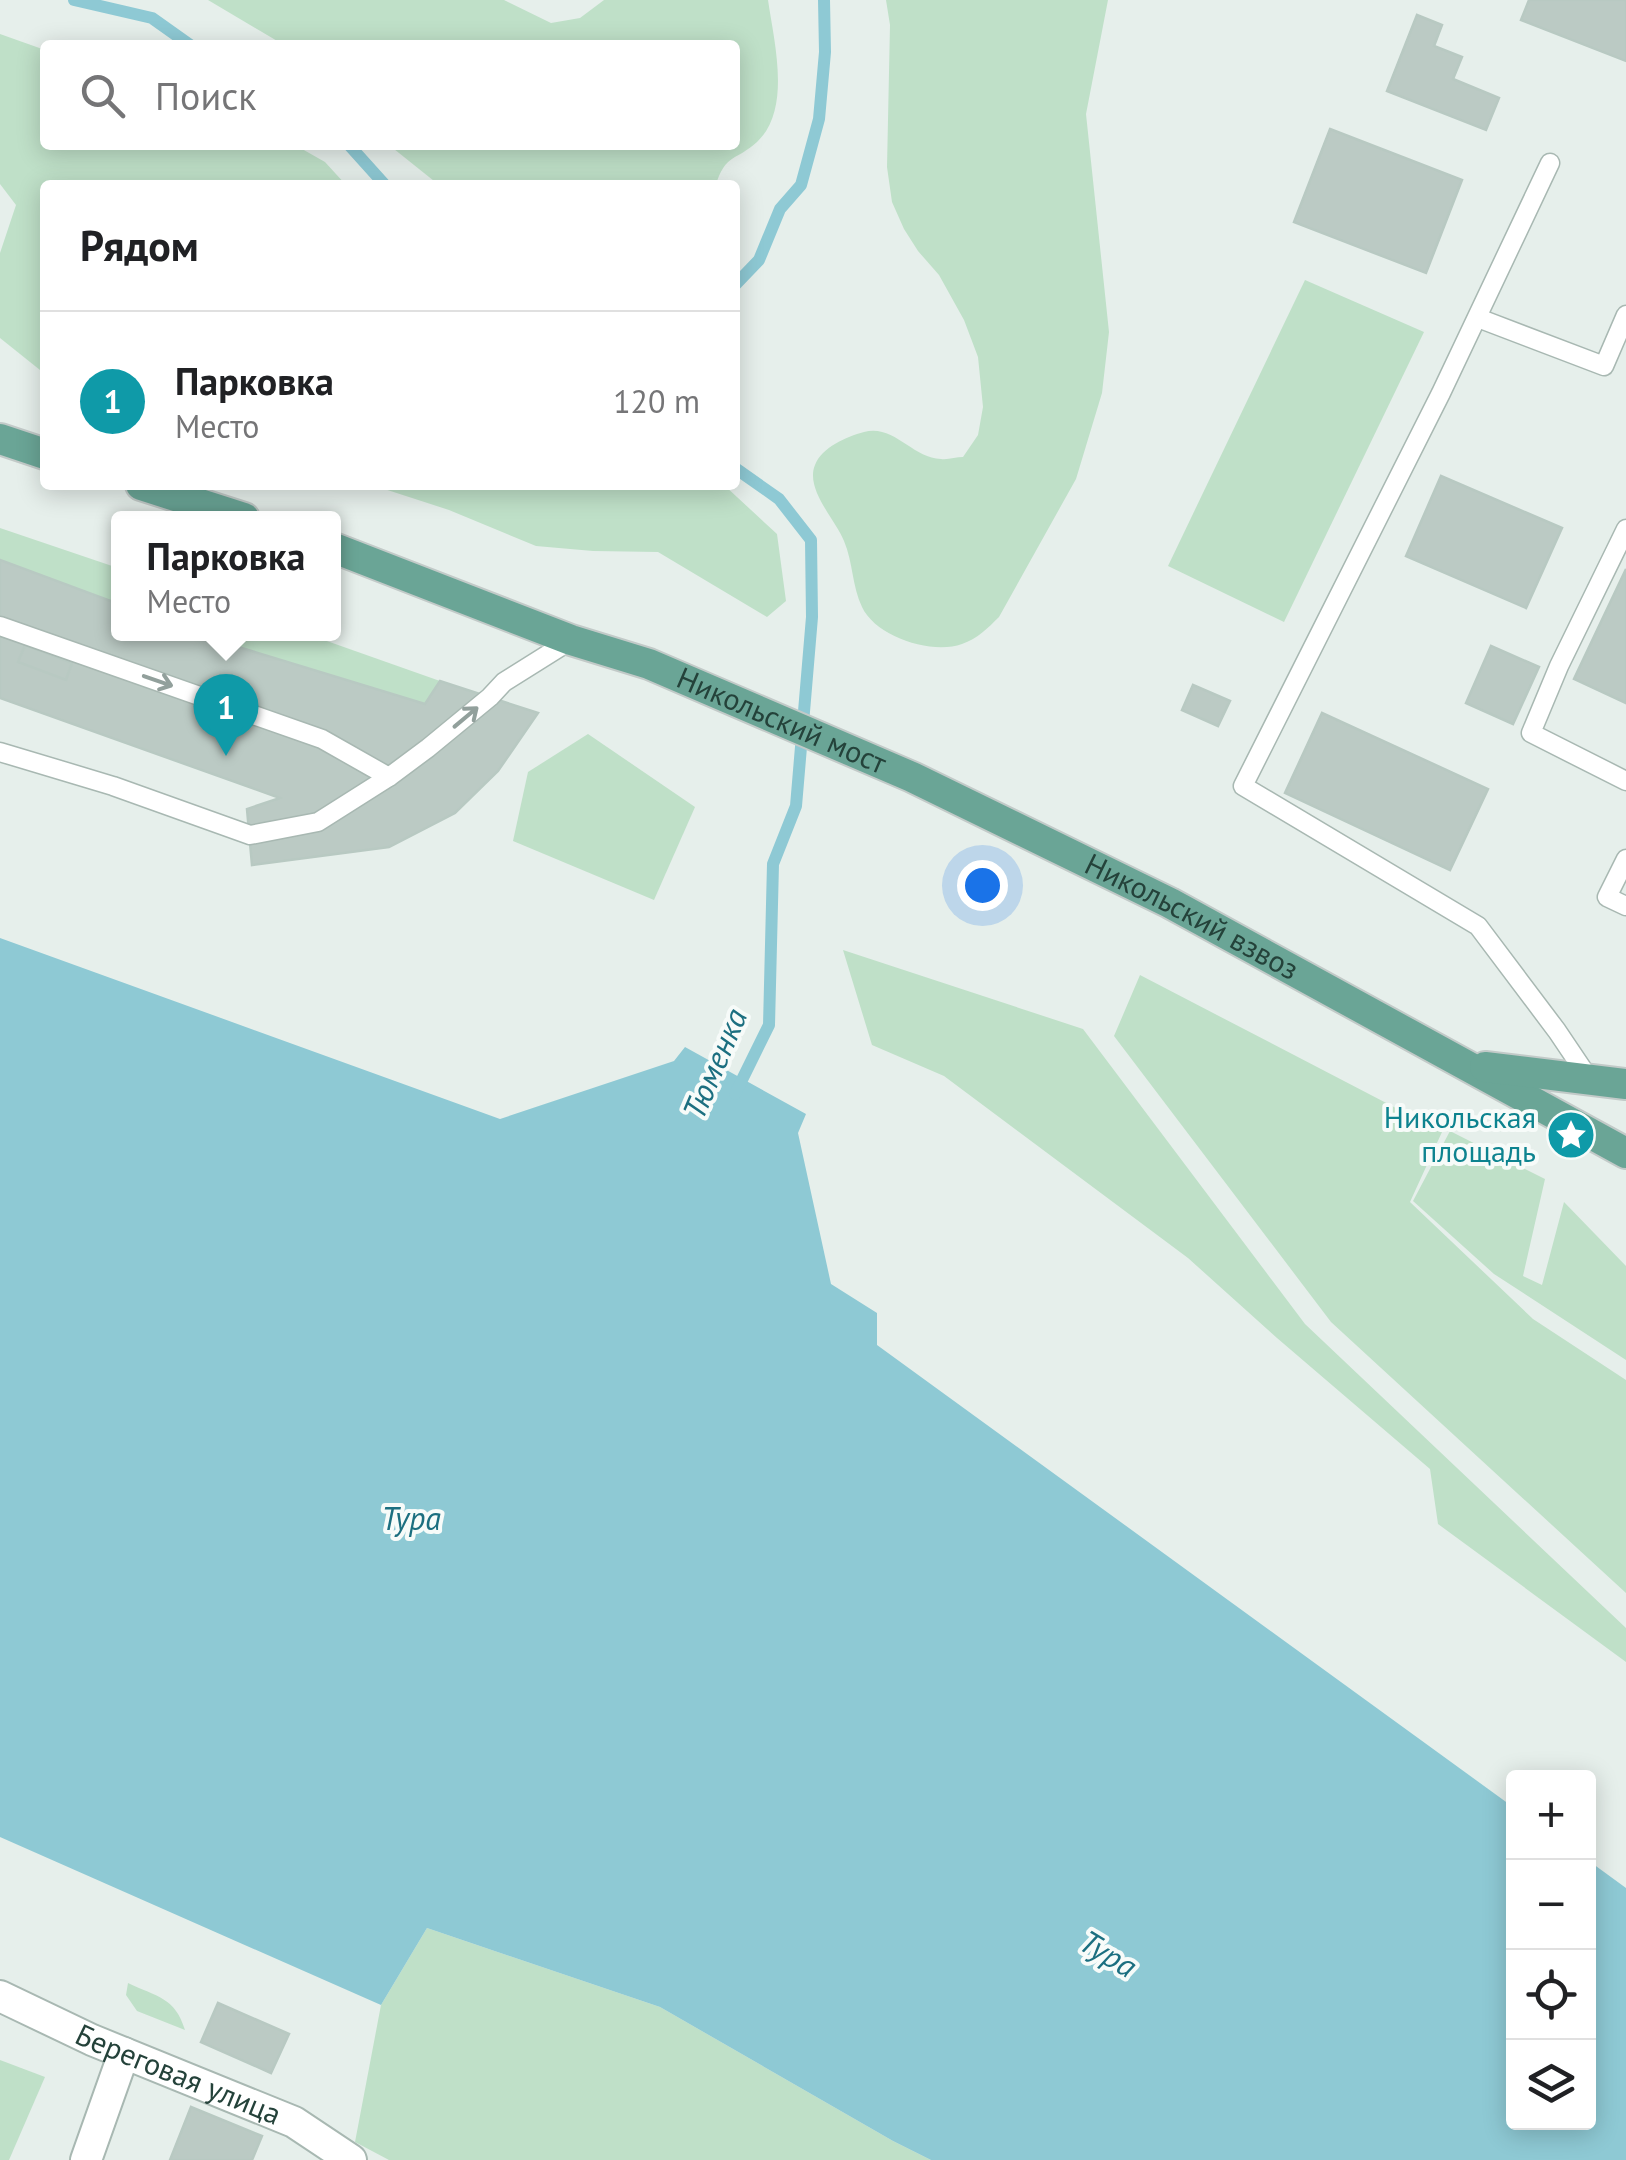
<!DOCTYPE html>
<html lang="ru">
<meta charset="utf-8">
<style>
:root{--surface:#fff;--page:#f2f2f2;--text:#202124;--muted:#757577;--line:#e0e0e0;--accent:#7c3aed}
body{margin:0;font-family:"PT Sans",sans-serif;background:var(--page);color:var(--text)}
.controls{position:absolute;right:30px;bottom:30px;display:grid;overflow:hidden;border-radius:10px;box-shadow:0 5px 25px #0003}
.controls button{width:90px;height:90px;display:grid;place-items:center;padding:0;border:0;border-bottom:2px solid var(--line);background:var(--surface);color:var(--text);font:50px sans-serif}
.you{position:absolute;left:982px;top:885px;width:35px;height:35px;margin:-25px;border:8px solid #fff;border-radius:50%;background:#1a73e8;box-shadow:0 0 0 15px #1a73e833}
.badge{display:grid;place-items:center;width:65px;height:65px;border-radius:50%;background:var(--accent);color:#fff;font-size:32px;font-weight:700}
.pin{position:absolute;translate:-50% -82px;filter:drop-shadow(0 2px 5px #0008)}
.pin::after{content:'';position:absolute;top:52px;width:35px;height:30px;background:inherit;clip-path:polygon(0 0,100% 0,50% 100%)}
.popup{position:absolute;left:111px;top:511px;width:230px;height:130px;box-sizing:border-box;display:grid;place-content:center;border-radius:10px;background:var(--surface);filter:drop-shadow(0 2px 8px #0005);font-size:32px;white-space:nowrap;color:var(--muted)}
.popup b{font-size:38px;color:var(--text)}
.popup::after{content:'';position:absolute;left:50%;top:100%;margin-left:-20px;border:20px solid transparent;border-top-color:var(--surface)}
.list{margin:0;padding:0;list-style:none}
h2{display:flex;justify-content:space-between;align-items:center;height:130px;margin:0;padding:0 40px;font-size:42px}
h2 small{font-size:32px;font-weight:400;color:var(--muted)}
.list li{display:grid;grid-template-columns:65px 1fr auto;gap:30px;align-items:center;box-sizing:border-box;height:180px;padding:0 40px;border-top:2px solid var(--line)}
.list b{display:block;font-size:38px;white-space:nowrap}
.list p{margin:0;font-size:32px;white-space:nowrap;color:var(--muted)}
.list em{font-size:32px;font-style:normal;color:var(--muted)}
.icon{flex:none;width:55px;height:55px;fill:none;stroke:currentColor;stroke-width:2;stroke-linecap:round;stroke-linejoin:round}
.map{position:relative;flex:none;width:1626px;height:2160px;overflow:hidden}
.search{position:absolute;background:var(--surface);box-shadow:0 5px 25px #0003;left:40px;top:40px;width:700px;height:110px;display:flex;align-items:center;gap:25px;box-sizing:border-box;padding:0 35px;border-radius:10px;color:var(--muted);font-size:38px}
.panel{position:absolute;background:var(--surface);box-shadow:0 5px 25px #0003;left:40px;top:180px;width:700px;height:310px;border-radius:10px}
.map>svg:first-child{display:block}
</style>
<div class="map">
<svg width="1626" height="2160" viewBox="0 0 1626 2160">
<rect width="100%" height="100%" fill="#e6efeb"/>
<g fill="#bfe0c8">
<path d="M 208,0 L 504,0 L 551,23 L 580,18 L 604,0 L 768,0 C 774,42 792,109 757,142 C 736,161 725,154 716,185 L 439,185 L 389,145 L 735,145 L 735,45 L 284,45 Z"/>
<path d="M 886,0 L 1108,0 L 1086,114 L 1109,332 L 1102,393 L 1076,479 L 999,617 C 988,628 977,639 962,644 C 932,655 876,637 862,607 C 852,586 853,562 844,541 C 835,519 805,489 815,465 C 822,447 846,437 864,432 C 894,424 912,458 941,459 C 948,460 956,457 963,457 L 978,435 L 983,407 L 978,357 L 964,320 L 939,275 L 918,251 L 904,229 L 892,202 L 887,167 L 890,25 Z"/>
<path d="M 0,34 L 45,50 L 45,145 L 295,145 L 325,162 L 346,185 L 45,185 L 45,374 L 0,338 L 0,253 L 16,205 L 0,184 Z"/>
<path d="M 1305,280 L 1424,332 L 1284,622 L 1168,566 Z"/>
<path d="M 372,485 L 724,485 L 777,534 L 786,601 L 767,617 L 658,552 L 593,551 L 536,546 L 449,510 Z"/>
<path d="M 0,528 L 118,568 L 118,604 L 0,560 Z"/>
<path d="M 196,634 L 307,634 L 440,681 L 425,704 Z"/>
<path d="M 588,734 L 695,807 L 654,900 L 513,841 L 528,772 Z"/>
<path d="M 843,950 L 1083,1029 L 1305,1324 L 1626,1628 L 1626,1662 L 1438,1524 L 1430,1469 L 1277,1338 L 1188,1258 L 944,1076 L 872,1045 Z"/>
<path d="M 1140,975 L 1442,1132 L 1410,1202 L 1533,1319 L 1626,1380 L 1626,1593 L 1331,1322 L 1114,1036 Z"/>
<path d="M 1450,1131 L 1545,1179 L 1523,1276 L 1542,1285 L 1564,1202 L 1626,1266 L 1626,1360 L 1494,1274 L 1413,1201 Z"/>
<path d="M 427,1928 L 660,2007 L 893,2141 L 931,2160 L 389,2160 L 355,2142 L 381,2005 Z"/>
<path d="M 128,1983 C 157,1997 175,1997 185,2030 L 137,2011 L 126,1995 Z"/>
<path d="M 0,2060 L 45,2077 L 9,2160 L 0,2160 Z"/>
</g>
<path fill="#8ec9d4" d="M 0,938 L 500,1119 L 674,1061 L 685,1047 L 806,1114 L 798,1133 L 831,1284 L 877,1313 L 877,1345 L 1513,1807 L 1514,2122 L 1588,2122 L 1589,1861 L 1626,1888 L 1626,2160 L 931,2160 L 893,2141 L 660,2007 L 427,1928 L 381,2005 L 0,1837 Z"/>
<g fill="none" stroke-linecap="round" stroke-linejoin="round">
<g stroke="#8ec9d4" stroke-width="12">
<path d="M 74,0 L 152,18 L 190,45"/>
<path d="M 349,145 L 385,185"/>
<path d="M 735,285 L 759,260 L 780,209 L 801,185 L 819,119 L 825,52 L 824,0"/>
<path d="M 735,1094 L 769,1025 L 773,864 L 796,806 L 812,617 L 811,540 L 779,499 L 735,468"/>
</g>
</g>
<g fill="#bbcac4" stroke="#b8c9c2" stroke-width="2.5">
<path d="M 1529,0 L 1626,0 L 1626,61 L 1521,20 Z"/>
<path d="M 1417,15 L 1442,25 L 1434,46 L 1462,57 L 1453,79 L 1499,98 L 1486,130 L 1387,91 Z"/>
<path d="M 1330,129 L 1462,180 L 1426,273 L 1294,222 Z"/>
<path d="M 1441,476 L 1562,528 L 1526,608 L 1406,556 Z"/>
<path d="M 0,560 L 119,604 L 119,634 L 196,634 L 425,704 L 440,681 L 538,713 L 498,771 L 455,813 L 389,847 L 252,865 L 247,809 L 280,798 L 0,698 Z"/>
<path d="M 1626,569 L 1626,703 L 1574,679 Z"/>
<path d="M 25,645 L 72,663 L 66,680 L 18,662 Z"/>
<path d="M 1491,646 L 1539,667 L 1513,724 L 1466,703 Z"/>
<path d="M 1193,685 L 1230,701 L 1218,726 L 1182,710 Z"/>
<path d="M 1322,713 L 1488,789 L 1450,870 L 1285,793 Z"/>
<path d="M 218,2003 L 289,2034 L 271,2073 L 201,2042 Z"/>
<path d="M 191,2107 L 262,2136 L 252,2160 L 170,2160 Z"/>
</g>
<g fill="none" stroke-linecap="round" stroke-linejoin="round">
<g stroke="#a8b8b2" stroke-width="21">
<g id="service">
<path d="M 1550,163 L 1441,393 L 1243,786 L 1478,926 L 1557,1031 L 1590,1080"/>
<path d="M 1478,318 L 1604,366 L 1626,315"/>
<path d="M 1626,529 L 1559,666 L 1531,733 L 1626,781"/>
<path d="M 0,626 L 322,739 L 389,777"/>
<path d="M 0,752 L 113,786 L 250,835 L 318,822 L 389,777 L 428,748 L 490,697 L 504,682 L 571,640"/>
<path d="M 1626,859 L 1607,897 L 1626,906"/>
</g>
</g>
<g stroke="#a8b8b2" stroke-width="34">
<g id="minor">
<path id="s1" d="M 0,1996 L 92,2040 L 294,2122 L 351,2160"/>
</g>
</g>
<g stroke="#a8b8b2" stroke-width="34">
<path id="tertiary" d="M 86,2160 L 124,2053"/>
</g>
<g stroke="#c2cac8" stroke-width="34">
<g id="primary">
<path d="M 0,439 L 45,454"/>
<path d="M 141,485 L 244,518"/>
<path id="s2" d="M 334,548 L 571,640 L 649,664 L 912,777 L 1170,903 L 1626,1153"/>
<path d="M 1485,1067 L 1626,1084"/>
</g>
</g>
<use href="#service" stroke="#fff" stroke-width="18"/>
<use href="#minor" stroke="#fff" stroke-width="30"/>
<use href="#tertiary" stroke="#fff" stroke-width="30"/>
<use href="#primary" stroke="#6aa596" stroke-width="30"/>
</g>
<defs><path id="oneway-shaft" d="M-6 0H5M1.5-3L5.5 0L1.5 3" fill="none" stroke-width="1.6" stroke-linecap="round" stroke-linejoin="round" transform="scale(2.5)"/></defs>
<g stroke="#92a09c">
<use href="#oneway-shaft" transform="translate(158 681) rotate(19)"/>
<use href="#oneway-shaft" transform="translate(466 717) rotate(-40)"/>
</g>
<defs>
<g id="sight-disc" transform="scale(2.5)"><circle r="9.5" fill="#0f9aa8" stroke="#f7fbf9"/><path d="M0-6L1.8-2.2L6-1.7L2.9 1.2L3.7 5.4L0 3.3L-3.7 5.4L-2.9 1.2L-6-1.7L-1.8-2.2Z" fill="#fff"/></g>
</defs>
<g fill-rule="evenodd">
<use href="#sight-disc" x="1571" y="1135"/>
</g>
<g text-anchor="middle" stroke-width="8" stroke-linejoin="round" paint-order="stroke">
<g font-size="30" fill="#24423a" stroke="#f7fbf9">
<text dy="10" stroke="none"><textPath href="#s2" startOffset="480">Никольский мост</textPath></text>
<text dy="10" stroke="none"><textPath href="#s2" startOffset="935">Никольский взвоз</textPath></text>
<text dy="10" stroke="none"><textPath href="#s1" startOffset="195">Береговая улица</textPath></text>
</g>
<g font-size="30" fill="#0d838f" stroke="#f7fbf9" text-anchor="end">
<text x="1536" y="1128">Никольская<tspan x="1536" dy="34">площадь</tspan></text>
</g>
<g font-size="32" font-style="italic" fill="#1c6f80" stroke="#f7fbf9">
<text transform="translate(715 1064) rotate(-67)" y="11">Тюменка</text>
<text x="411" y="1530">Тура</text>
<text transform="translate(1108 1954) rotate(31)" y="11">Тура</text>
</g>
</g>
</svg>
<div class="controls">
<button>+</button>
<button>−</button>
<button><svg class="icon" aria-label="locate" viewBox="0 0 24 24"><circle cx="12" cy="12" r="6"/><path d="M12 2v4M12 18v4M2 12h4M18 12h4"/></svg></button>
<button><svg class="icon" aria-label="layers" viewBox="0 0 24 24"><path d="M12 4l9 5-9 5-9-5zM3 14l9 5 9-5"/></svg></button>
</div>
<div class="you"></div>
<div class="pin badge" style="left:226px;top:756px;background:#0f9aa8">1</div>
<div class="popup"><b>Парковка</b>Место</div>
<div class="search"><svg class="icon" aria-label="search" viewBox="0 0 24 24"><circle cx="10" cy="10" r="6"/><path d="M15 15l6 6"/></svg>Поиск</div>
<section class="panel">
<h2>Рядом<small></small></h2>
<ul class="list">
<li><span class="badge" style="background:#0f9aa8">1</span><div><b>Парковка</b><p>Место</p></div><em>120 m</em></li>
</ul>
</section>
</div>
